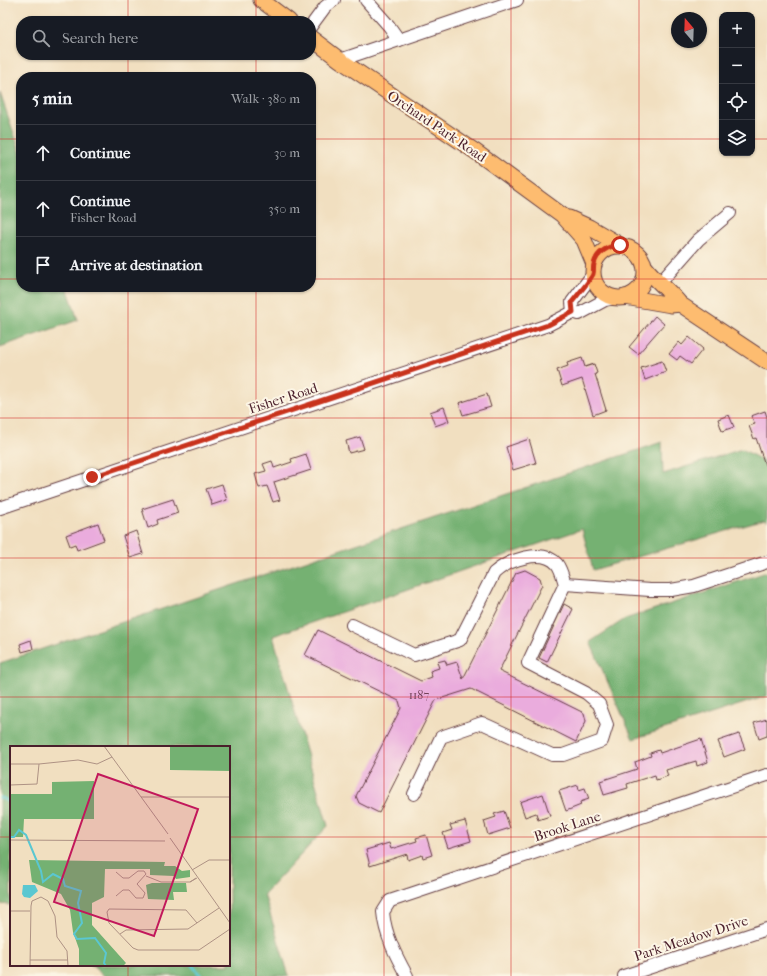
<!DOCTYPE html>
<meta charset="utf-8">
<style>
:root{--surface:#171b24;--page:#242831;--text:#f1f3f6;--muted:#9ea1a6;--line:#363941}
body{margin:0;font-family:"IM FELL French Canon",serif;background:var(--page);color:var(--text)}
.controls{position:absolute;right:12px;top:12px;display:grid;overflow:hidden;border-radius:8px;box-shadow:0 1px 3px #0004}
.controls button{width:36px;height:36px;display:grid;place-items:center;padding:0;border:0;border-bottom:1px solid var(--line);background:var(--surface);color:var(--text);font:20px sans-serif}
.compass{position:absolute;left:671px;top:12px;width:36px;height:36px;border-radius:50%;background:var(--surface);box-shadow:0 1px 3px #0004;rotate:341deg}
.stop{position:absolute;width:12px;height:12px;margin:-9px;border:3px solid #c8321e;border-radius:50%;background:#fff}
.stop.end{background:#c8321e;border-color:#fff;box-shadow:0 1px 4px #0008}
.list{margin:0;padding:0;list-style:none}
h2{display:flex;justify-content:space-between;align-items:center;height:52px;margin:0;padding:0 16px;font-size:17px}
h2 small{font-size:13px;font-weight:400;color:var(--muted)}
.list li{display:grid;grid-template-columns:26px 1fr auto;gap:12px;align-items:center;box-sizing:border-box;height:56px;padding:0 16px;border-top:1px solid var(--line)}
.list b{display:block;font-size:15px;white-space:nowrap}
.list p{margin:0;font-size:13px;white-space:nowrap;color:var(--muted)}
.list em{font-size:13px;font-style:normal;color:var(--muted)}
.icon{flex:none;width:22px;height:22px;fill:none;stroke:currentColor;stroke-width:2;stroke-linecap:round;stroke-linejoin:round}
.map{position:relative;flex:none;width:767px;height:976px;overflow:hidden}
.search{position:absolute;background:var(--surface);box-shadow:0 1px 3px #0004;left:16px;top:16px;width:300px;height:44px;display:flex;align-items:center;gap:10px;box-sizing:border-box;padding:0 14px;border-radius:16px;color:var(--muted);font-size:15px}
.panel{position:absolute;background:var(--surface);box-shadow:0 1px 3px #0004;left:16px;top:72px;width:300px;height:220px;border-radius:16px}
.map>svg:first-child{display:block}
</style>
<div class="map">
<svg width="767" height="976" viewBox="0 0 767 976">
<rect width="100%" height="100%" fill="#fcf5e5"/>
<filter id="ink" filterUnits="userSpaceOnUse"><feTurbulence type="fractalNoise" baseFrequency=".025" numOctaves="2"/><feDisplacementMap in="SourceGraphic" scale="8" xChannelSelector="R" yChannelSelector="G"/><feConvolveMatrix kernelMatrix="1 2 1 2 8 2 1 2 1" color-interpolation-filters="sRGB"/></filter>
<filter id="wash" filterUnits="userSpaceOnUse"><feTurbulence type="fractalNoise" baseFrequency=".012" numOctaves="4" result="noise"/><feDisplacementMap in="SourceGraphic" scale="16" xChannelSelector="R" yChannelSelector="G"/><feGaussianBlur stdDeviation="0.9" result="paint"/><feColorMatrix in="noise" values="0 0 0 0 0 0 0 0 0 0 0 0 0 0 0 0 0 1.4 0 .05"/><feComposite in="paint" operator="in"/></filter>
<g filter="url(#wash)">
<rect width="100%" height="100%" fill="#f1dfc0"/>
<g fill="#74b172" stroke="#5f684e">
<path d="M 0,93 L 21,154 L 21,287 L 67,287 L 78,320 L 0,347 Z"/>
<path d="M 662,442 L 663,474 L 742,449 L 767,463 L 767,522 L 764,520 L 593,570 L 582,529 L 273,636 L 328,826 L 264,894 L 289,976 L 104,976 L 91,965 L 229,965 L 229,747 L 11,747 L 11,905 L 0,904 L 0,663 Z"/>
<path d="M 767,572 L 767,696 L 633,739 L 590,642 L 625,619 Z"/>
</g>
<g fill="none" stroke-linecap="round" stroke-linejoin="round">
<g stroke="#5ac7d1" stroke-width="3">
<path d="M 0,798 L 4,799 L 11,803"/>
<path d="M 192,965 L 201,976"/>
</g>
</g>
<g id="blocks">
<g fill="#eaacdd">
<path d="M 655,316 L 664,324 L 638,354 L 629,347 Z"/>
<path d="M 689,337 L 703,349 L 691,364 L 680,356 L 677,360 L 669,354 L 679,342 L 682,345 Z"/>
<path d="M 582,358 L 585,367 L 594,364 L 597,373 L 595,374 L 606,410 L 593,415 L 582,379 L 562,386 L 557,370 L 568,366 L 567,363 Z"/>
<path d="M 662,361 L 666,372 L 645,380 L 641,368 Z"/>
<path d="M 487,394 L 491,407 L 463,415 L 459,403 Z"/>
<path d="M 444,407 L 449,421 L 435,426 L 430,412 Z"/>
<path d="M 765,411 L 767,417 L 767,465 L 765,465 L 756,438 L 754,439 L 749,426 L 755,424 L 751,416 Z"/>
<path d="M 729,415 L 734,427 L 722,431 L 718,419 Z"/>
<path d="M 360,437 L 364,449 L 349,453 L 346,441 Z"/>
<path d="M 529,439 L 536,463 L 513,470 L 506,447 Z"/>
<path d="M 306,454 L 311,470 L 274,482 L 280,500 L 273,502 L 267,486 L 259,488 L 255,474 L 266,471 L 263,464 L 272,461 L 274,468 L 292,462 L 291,459 Z"/>
<path d="M 222,484 L 227,500 L 212,505 L 206,489 Z"/>
<path d="M 173,499 L 178,513 L 157,520 L 158,524 L 148,528 L 142,509 Z"/>
<path d="M 98,523 L 104,540 L 77,550 L 75,544 L 70,546 L 66,535 Z"/>
<path d="M 136,531 L 143,554 L 130,558 L 123,536 Z"/>
<path d="M 525,570 L 540,578 L 542,585 L 499,671 L 584,713 L 586,721 L 576,742 L 471,689 L 436,700 L 379,813 L 359,803 L 356,796 L 401,708 L 399,701 L 305,655 L 318,630 L 421,681 L 432,677 L 430,671 L 439,668 L 437,662 L 445,660 L 447,665 L 457,662 L 463,679 L 516,573 Z"/>
<path d="M 564,604 L 573,609 L 547,662 L 539,658 Z"/>
<path d="M 31,640 L 33,649 L 22,652 L 20,644 Z"/>
<path d="M 767,719 L 767,736 L 759,739 L 754,723 Z"/>
<path d="M 739,734 L 745,749 L 724,757 L 718,741 Z"/>
<path d="M 701,739 L 708,762 L 697,766 L 696,761 L 666,770 L 668,776 L 656,780 L 655,775 L 627,784 L 628,788 L 604,795 L 600,781 L 637,769 L 635,762 L 651,756 L 650,753 L 659,750 L 660,753 Z"/>
<path d="M 578,785 L 579,790 L 585,788 L 589,799 L 580,802 L 581,805 L 566,811 L 559,791 Z"/>
<path d="M 543,794 L 550,816 L 538,820 L 536,813 L 525,817 L 520,802 Z"/>
<path d="M 504,811 L 510,828 L 488,835 L 484,821 L 496,817 L 494,814 Z"/>
<path d="M 465,821 L 471,841 L 448,848 L 443,833 L 452,830 L 450,825 Z"/>
<path d="M 426,835 L 432,855 L 423,858 L 422,855 L 408,860 L 407,854 L 370,866 L 366,850 L 389,843 L 391,849 L 417,841 L 416,838 Z"/>
</g>
</g>
</g>
<g filter="url(#ink)">
<use href="#blocks" fill-opacity="0" stroke="#633c41" stroke-width="1"/>
<g fill="none" stroke-linecap="round" stroke-linejoin="round">
<g stroke="#633c41" stroke-width="14">
<g id="minor">
<path d="M 366,0 L 389,26 L 399,40"/>
<path d="M 311,26 L 325,7 L 334,0"/>
<path d="M 340,60 L 517,0"/>
<path d="M 660,283 L 698,240 L 730,213"/>
<path d="M 573,312 L 572,302 L 593,274"/>
<path d="M 0,508 L 548,325 L 573,312 L 579,314 L 605,300 L 615,298"/>
<path d="M 565,584 L 650,590 L 671,590 L 694,586 L 767,562"/>
<path d="M 352,625 L 414,655 L 460,640 L 494,573 C 507,561 542,547 557,564 C 561,569 563,578 565,584 L 528,663 L 586,693 L 599,704 L 607,725 L 602,741 L 563,755 L 552,755 L 482,723 L 441,737 L 414,794"/>
<path d="M 407,976 C 396,956 385,935 383,912 L 390,901 L 767,775"/>
<path d="M 624,976 L 767,929"/>
</g>
</g>
<g stroke="#633c41" stroke-width="17">
<g id="major">
<path d="M 261,0 L 289,21"/>
<path d="M 311,38 L 340,60 L 476,152 L 562,215 L 584,240 L 594,264"/>
<path d="M 569,218 L 589,227 L 620,245"/>
<circle cx="619" cy="272" r="26"/>
<path d="M 646,268 C 656,281 670,291 680,304 L 767,362"/>
<path d="M 625,297 L 671,305 L 680,304"/>
</g>
</g>
<use href="#minor" stroke="#fff" stroke-width="12"/>
<use href="#major" stroke="#fdbc70" stroke-width="15"/>
</g>
</g>
<g fill="none" stroke-linecap="round" stroke-linejoin="round" filter="url(#ink)">
<path stroke="#c8321e" stroke-width="5" d="M 92,477 L 548,325 L 573,312 L 572,302 C 576,297 592,278 593,274 C 594,271 593,267 594,264 C 597,252 608,246 620,245"/>
</g>
<path fill="none" stroke="#d62828" stroke-width="1" stroke-opacity="0.55" d="M 128,0 L 128,21M 256,0 L 256,21M 384,0 L 384,976M 511,0 L 511,976M 639,0 L 639,976M 128,55 L 128,77M 256,55 L 256,77M 0,139 L 21,139M 311,139 L 722,139M 752,139 L 767,139M 0,279 L 21,279M 311,279 L 767,279M 128,287 L 128,747M 256,287 L 256,976M 0,418 L 767,418M 0,558 L 767,558M 0,697 L 767,697M 0,837 L 11,837M 229,837 L 767,837M 128,965 L 128,976"/>
<g text-anchor="middle" stroke-width="4" stroke-linejoin="round" paint-order="stroke">
<g font-size="12" fill="#724258">
<text x="419" y="699">1187</text>
</g>
<g font-size="14" fill="#4a1f2b" stroke="#fcf5e5">
<text transform="translate(437 126) rotate(34)" y="5">Orchard Park Road</text>
<text transform="translate(283 398) rotate(-18)" y="5">Fisher Road</text>
<text transform="translate(567 826) rotate(-18)" y="5">Brook Lane</text>
<text transform="translate(691 938) rotate(-18)" y="5">Park Meadow Drive</text>
</g>
</g>
<g transform="translate(10 746)">
<rect width="220" height="220" fill="#f1dfc0"/>
<path d="M 160,0 L 220,0 L 220,25 L 160,24 ZM 84,35 L 84,73 L 14,73 L 13,91 L 0,91 L 0,48 L 42,48 L 42,36 ZM 19,114 L 155,116 L 154,120 L 165,120 L 172,125 L 180,124 L 180,131 L 166,133 L 164,130 L 140,129 L 140,123 L 95,123 L 94,151 L 82,157 L 82,179 L 116,217 L 113,220 L 69,220 L 69,203 L 63,186 L 60,164 L 51,148 L 22,136 ZM 142,137 L 176,137 L 177,146 L 163,146 L 164,154 L 138,153 L 136,139 Z" fill="#74b172"/>
<path d="M 13,139 L 25,139 L 28,145 L 20,152 L 14,151 L 12,148 Z" fill="#5ac7d1"/>
<path fill="none" stroke="#5ac7d1" stroke-width="2" d="M 0,91 L 4,91 L 9,84 L 16,89 L 31,125 L 33,136 L 43,128 L 53,133 L 55,140 L 71,145 L 68,157 L 72,177 L 64,188 L 67,193 L 85,192 L 96,207 L 94,217 L 96,220"/>
<path fill="none" stroke="#ae9284" stroke-width="1" d="M 94,0 L 158,88M 0,18 L 29,18 L 27,38 L 0,39M 29,18 L 68,14 L 87,18 L 102,11M 131,51 L 220,51M 160,92 L 220,177M 0,94 L 155,95M 182,124 L 199,114 L 220,114M 106,126 L 113,132 L 119,132 L 128,125 L 134,125 L 136,128 L 127,138 L 135,147 L 133,152 L 126,152 L 119,144 L 113,144 L 106,150M 136,130 L 151,136 L 180,136M 186,132 L 180,136 L 187,132M 0,165 L 20,165M 187,177 L 176,164 L 99,163 L 97,166 L 99,177 L 123,202 L 128,204 L 189,204 L 220,183M 110,188 L 116,184 L 178,183 L 209,162M 20,214 L 58,214M 20,220 L 21,160 L 22,155 L 31,151 L 38,155 L 45,170 L 47,191 L 57,205 L 58,220"/>
<path fill="#c2185b" fill-opacity="0.15" stroke="#c2185b" stroke-width="2" d="M 88,28 L 188,63 L 144,190 L 44,156 Z"/>
<rect width="220" height="220" fill="none" stroke="#4a1f2b" stroke-width="2"/>
</g>
</svg>
<div class="controls">
<button>+</button>
<button>−</button>
<button><svg class="icon" aria-label="locate" viewBox="0 0 24 24"><circle cx="12" cy="12" r="6"/><path d="M12 2v4M12 18v4M2 12h4M18 12h4"/></svg></button>
<button><svg class="icon" aria-label="layers" viewBox="0 0 24 24"><path d="M12 4l9 5-9 5-9-5zM3 14l9 5 9-5"/></svg></button>
</div>
<svg class="compass" viewBox="-18 -18 36 36"><path d="M0-13l5 13h-10z" fill="#e53935"/><path d="M0 13l5-13h-10z" fill="#9ea1a6"/></svg>
<div class="stop" style="left:620px;top:245px"></div>
<div class="stop end" style="left:92px;top:477px"></div>
<div class="search"><svg class="icon" aria-label="search" viewBox="0 0 24 24"><circle cx="10" cy="10" r="6"/><path d="M15 15l6 6"/></svg>Search here</div>
<section class="panel">
<h2>5 min<small>Walk · 380 m</small></h2>
<ul class="list">
<li><svg class="icon" aria-label="ahead" viewBox="0 0 24 24"><path d="M12 20V5M6 11l6-6 6 6"/></svg><div><b>Continue</b></div><em>30 m</em></li>
<li><svg class="icon" aria-label="ahead" viewBox="0 0 24 24"><path d="M12 20V5M6 11l6-6 6 6"/></svg><div><b>Continue</b><p>Fisher Road</p></div><em>350 m</em></li>
<li><svg class="icon" aria-label="arrive" viewBox="0 0 24 24"><path d="M6 21V4h12l-3 4 3 4H6"/></svg><div><b>Arrive at destination</b></div></li>
</ul>
</section>
</div>
